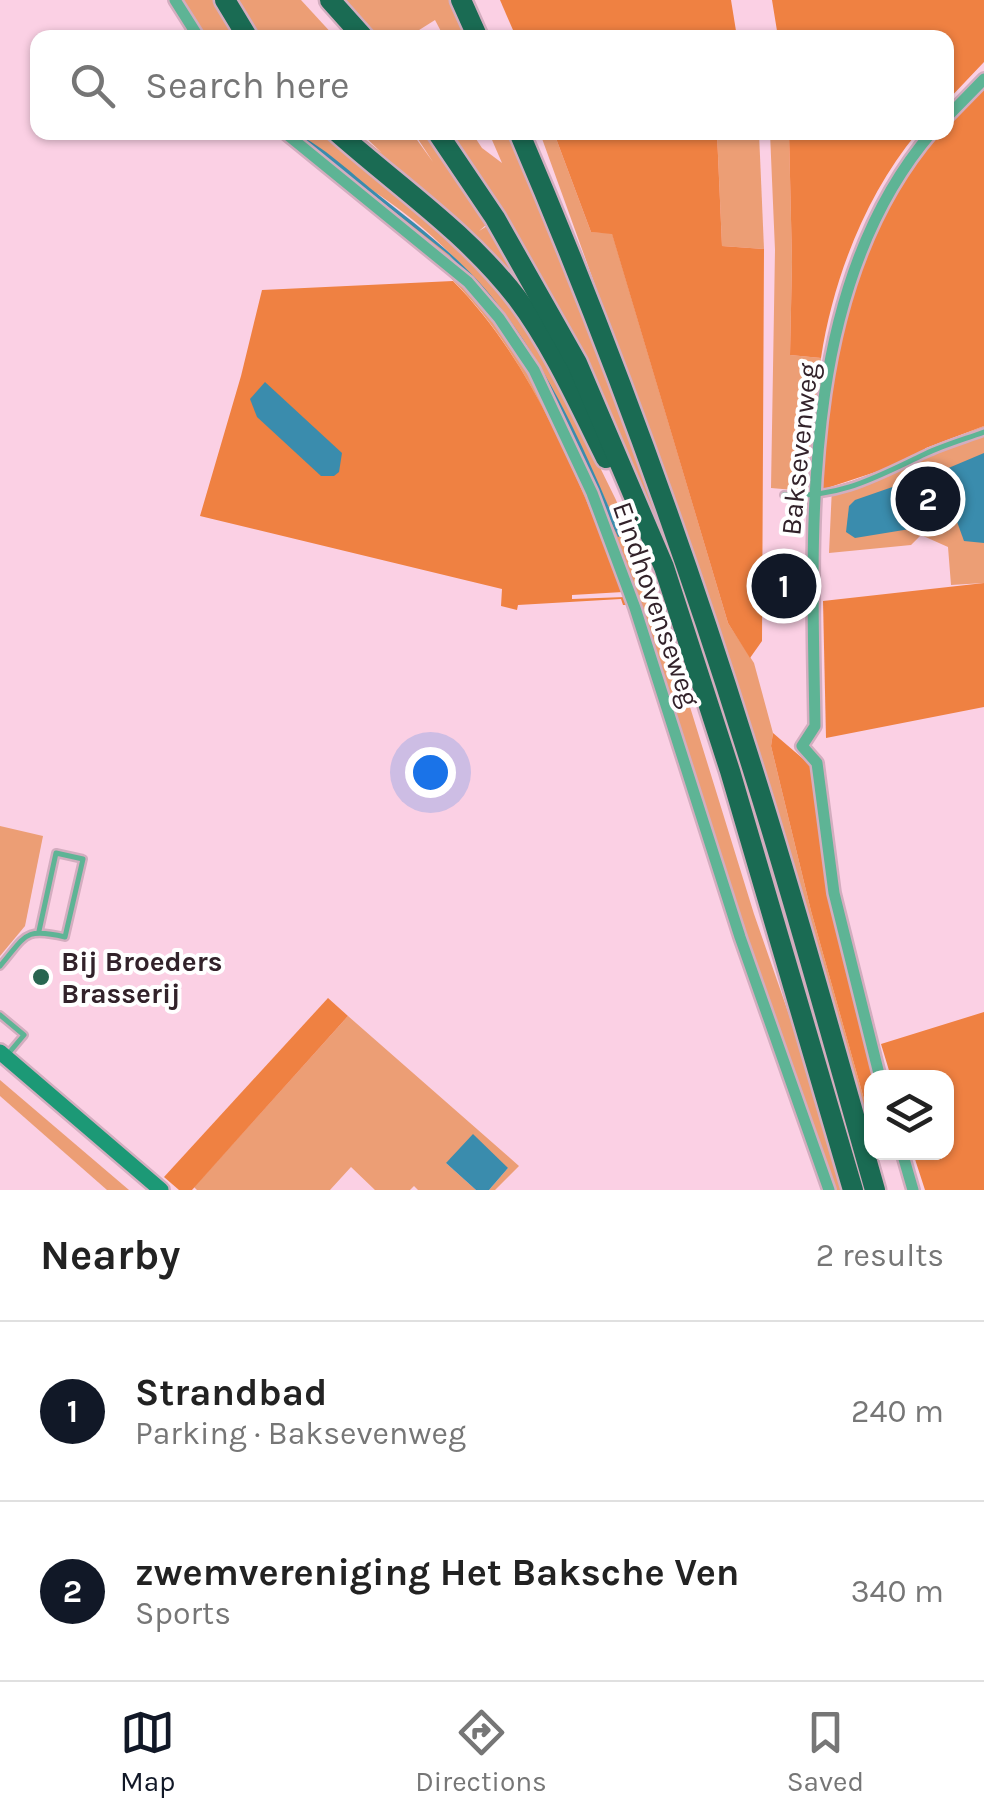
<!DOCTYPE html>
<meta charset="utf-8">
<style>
:root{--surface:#fff;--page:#f2f2f2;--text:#222;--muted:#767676;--line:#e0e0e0;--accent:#111827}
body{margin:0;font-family:Karla,sans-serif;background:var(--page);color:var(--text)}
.controls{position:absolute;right:30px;bottom:30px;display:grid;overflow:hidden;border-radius:20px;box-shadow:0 2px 8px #0004}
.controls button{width:90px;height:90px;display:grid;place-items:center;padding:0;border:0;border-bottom:2px solid var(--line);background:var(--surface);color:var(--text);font:50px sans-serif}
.you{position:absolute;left:430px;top:772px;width:35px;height:35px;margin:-25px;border:8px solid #fff;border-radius:50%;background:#1a73e8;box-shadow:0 0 0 15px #1a73e833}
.badge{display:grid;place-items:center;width:65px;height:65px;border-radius:50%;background:var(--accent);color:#fff;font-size:32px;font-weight:700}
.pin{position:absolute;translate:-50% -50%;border:5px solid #fff;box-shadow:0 2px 10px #0006}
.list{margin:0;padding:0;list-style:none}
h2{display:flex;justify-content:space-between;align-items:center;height:130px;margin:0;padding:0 40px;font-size:42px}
h2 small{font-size:32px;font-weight:400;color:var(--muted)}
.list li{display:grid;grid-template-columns:65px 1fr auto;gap:30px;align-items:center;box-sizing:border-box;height:180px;padding:0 40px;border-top:2px solid var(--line)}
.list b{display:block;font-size:38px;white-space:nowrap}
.list p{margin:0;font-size:32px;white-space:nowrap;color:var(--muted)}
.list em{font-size:32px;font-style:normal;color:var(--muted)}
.icon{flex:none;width:55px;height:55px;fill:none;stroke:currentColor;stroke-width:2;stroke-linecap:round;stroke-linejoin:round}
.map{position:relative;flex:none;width:984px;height:1190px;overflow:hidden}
.search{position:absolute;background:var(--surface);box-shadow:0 2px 8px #0004;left:30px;right:30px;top:30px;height:110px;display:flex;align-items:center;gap:25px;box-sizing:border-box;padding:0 35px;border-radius:20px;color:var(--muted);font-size:38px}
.sheet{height:490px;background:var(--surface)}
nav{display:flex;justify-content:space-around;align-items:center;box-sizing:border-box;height:140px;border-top:2px solid var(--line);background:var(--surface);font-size:28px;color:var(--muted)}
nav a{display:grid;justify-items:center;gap:5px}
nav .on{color:var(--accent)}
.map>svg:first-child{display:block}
</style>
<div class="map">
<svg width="984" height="1190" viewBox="0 0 984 1190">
<rect width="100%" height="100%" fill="#fbd0e4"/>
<g fill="#ec9e75" fill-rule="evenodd">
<path d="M 177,0 L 214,0 L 238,37 L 206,38 Z"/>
<path d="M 229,0 L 301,0 L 335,37 L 253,37 Z"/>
<path d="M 341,0 L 454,0 L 471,37 L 444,37 L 435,20 L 408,37 L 373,37 Z"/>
<path d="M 273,133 C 306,147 336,179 363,202 C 398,231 437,258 468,291 C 539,367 588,496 627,592 L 623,592 C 587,499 538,376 472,301 C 416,236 341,185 273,133 Z"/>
<path d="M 285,133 L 325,133 L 440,229 L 504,296 L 556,378 L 616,500 L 665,626 L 754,914 L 794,1029 L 841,1190 L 832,1190 L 733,907 L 677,720 L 632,589 L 529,368 L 472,288 ZM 367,187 C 471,253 530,343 582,452 C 595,480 611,507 620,536 L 566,425 L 493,302 L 449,255 Z"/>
<path d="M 344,133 L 357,133 L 382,153 L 361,133 L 412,133 L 433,162 L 414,133 L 424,133 L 486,225 L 479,231 L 487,226 L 532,303 L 527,305 Z"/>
<path d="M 446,133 L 472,133 L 482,148 L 502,163 L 489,133 L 512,133 L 623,411 L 726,707 L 867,1190 L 862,1190 L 683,598 Z"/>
<path d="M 540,133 L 554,133 L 591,232 L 612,233 L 728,623 L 754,663 L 773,733 L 771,746 L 811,911 L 871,1124 L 871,1139 L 727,650 Z"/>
<path d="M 717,133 L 759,133 L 764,249 L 722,246 Z"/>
<path d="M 770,133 L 789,133 L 792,262 L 790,355 L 821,358 L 805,491 L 771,488 L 775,250 Z"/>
<path d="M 984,426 L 984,583 L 951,585 L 948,547 L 921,535 L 911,545 L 829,553 L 832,487 C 886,472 932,446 984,426 Z"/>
<path d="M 0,826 L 43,836 L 25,926 L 0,956 Z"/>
<path d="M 348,1016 L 519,1166 L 495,1190 L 489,1190 L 508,1168 L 446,1163 L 476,1190 L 418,1190 L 414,1186 L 410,1190 L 375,1190 L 351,1167 L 330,1190 L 197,1190 L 194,1187 Z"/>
<path d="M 0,1080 L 129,1190 L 107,1190 L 0,1096 Z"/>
</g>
<g fill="#ef8142">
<path d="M 500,0 L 731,0 L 737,37 L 516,37 Z"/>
<path d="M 772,0 L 984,0 L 984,62 L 947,101 L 946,38 L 778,37 Z"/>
<path d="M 984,82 L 984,426 L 926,448 L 909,461 L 821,490 C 827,383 845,276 900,183 C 910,165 925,149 937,133 L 946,132 L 947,122 Z"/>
<path d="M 554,133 L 717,133 L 722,246 L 764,249 L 762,641 L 750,658 L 728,623 L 612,234 L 591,232 Z"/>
<path d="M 789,133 L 917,133 C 866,194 833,279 821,358 L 790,355 L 792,262 Z"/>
<path d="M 453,281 C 534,362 582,487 623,592 L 572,595 L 572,599 L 625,597 L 628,605 L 623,605 L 621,599 L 518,605 L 517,610 L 501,606 L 502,589 L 200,516 L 241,376 L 262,290 Z"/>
<path d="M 984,583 L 984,707 L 826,738 L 823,601 Z"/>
<path d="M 773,733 L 815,769 L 829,893 L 875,1077 L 872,1078 L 871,1124 L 811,911 L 771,746 Z"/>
<path d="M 328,998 L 348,1016 L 192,1190 L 179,1190 L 164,1177 Z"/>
<path d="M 984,1012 L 984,1190 L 925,1190 L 913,1153 L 946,1152 L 946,1078 L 891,1077 L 881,1044 Z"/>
</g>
<g fill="#3a8cad">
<path d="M 295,133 C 323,146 350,172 375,192 C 410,220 448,248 479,282 C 543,353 585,449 621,536 L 618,537 L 566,425 L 493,302 L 449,255 Z"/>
<path d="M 265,382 L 342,453 L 339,472 L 334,476 L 321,476 L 257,417 L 250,399 Z"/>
<path d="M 984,453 L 984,543 L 964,541 L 939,472 Z"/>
<path d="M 904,483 L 908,486 L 918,516 L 916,528 L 855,538 L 846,532 L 849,506 L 855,500 Z"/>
<path d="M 473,1134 L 508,1168 L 489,1190 L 476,1190 L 446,1163 Z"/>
</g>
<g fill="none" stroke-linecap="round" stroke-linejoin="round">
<g stroke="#d3adbf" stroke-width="10">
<g id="lane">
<path d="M 784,495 C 841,498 876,477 925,454 C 944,445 965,439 984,432"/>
<path d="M 0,966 C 26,936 23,927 65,937 L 83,859 L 56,853 L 39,931"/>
<path d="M 0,1015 L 24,1035 L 8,1054"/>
</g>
</g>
<g stroke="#d3adbf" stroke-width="16">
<g id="street">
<path d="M 175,0 L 199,38"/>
<path d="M 946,118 L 984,79"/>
<path d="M 284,132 L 468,282 L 499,318 L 534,370 L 592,493 L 635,608 L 740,937 L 829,1190"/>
<path d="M 880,1078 L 834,893 L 817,763 L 802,746 L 815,726 C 812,533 797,289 932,132"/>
<path d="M 902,1152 L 913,1190"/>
</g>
</g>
<g stroke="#d3adbf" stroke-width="20">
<path id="secondary" d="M 0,1052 L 161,1190"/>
</g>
<g stroke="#d3adbf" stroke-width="25">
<g id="highway">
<path d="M 225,0 L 248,38"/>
<path d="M 330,0 L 364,38"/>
<path d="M 461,0 L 478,38"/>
<path d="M 337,132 C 399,187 466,232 517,298 C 553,346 579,404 606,458"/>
<path d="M 437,132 L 495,218 L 577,363 L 664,567 L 730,771 L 853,1190"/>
<path d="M 519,132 C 605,333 680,537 745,745 C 792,892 833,1042 875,1190"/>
</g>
</g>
<use href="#lane" stroke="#5eb495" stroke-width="5"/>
<use href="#street" stroke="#5eb495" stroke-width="11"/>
<use href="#secondary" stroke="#1c9976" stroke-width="15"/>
<use href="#highway" stroke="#1a6b53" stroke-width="20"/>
</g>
<circle fill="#286550" stroke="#fff" stroke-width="4" cx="41" cy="977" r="10"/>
<g text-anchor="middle" stroke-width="8" stroke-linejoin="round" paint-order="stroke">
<g font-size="28" fill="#32222a" stroke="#fff">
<text transform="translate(799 449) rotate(-84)" y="10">Baksevenweg</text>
<text transform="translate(657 604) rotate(71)" y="10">Eindhovenseweg</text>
</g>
<g font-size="28" font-weight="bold" fill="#32222a" stroke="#fff" text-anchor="start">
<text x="61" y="971">Bij Broeders<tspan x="61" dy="32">Brasserij</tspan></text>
</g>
</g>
</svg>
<div class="controls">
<button><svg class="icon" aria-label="layers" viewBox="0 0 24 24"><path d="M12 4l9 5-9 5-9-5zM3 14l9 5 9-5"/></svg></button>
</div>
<div class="you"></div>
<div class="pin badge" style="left:784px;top:586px">1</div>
<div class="pin badge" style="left:928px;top:499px">2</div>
<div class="search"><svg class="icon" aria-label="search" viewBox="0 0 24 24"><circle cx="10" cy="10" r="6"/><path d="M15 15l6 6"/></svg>Search here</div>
</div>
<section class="sheet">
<h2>Nearby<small>2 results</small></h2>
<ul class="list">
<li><span class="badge">1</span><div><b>Strandbad</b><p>Parking · Baksevenweg</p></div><em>240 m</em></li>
<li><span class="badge">2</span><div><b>zwemvereniging Het Baksche Ven</b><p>Sports</p></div><em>340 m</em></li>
</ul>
</section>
<nav>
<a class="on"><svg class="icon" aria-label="map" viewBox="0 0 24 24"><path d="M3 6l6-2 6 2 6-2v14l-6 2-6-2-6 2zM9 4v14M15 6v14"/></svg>Map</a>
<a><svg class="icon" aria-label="directions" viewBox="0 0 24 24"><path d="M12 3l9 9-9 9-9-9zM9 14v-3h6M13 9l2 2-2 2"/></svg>Directions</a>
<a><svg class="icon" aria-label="saved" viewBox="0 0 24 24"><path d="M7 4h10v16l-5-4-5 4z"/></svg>Saved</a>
</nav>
